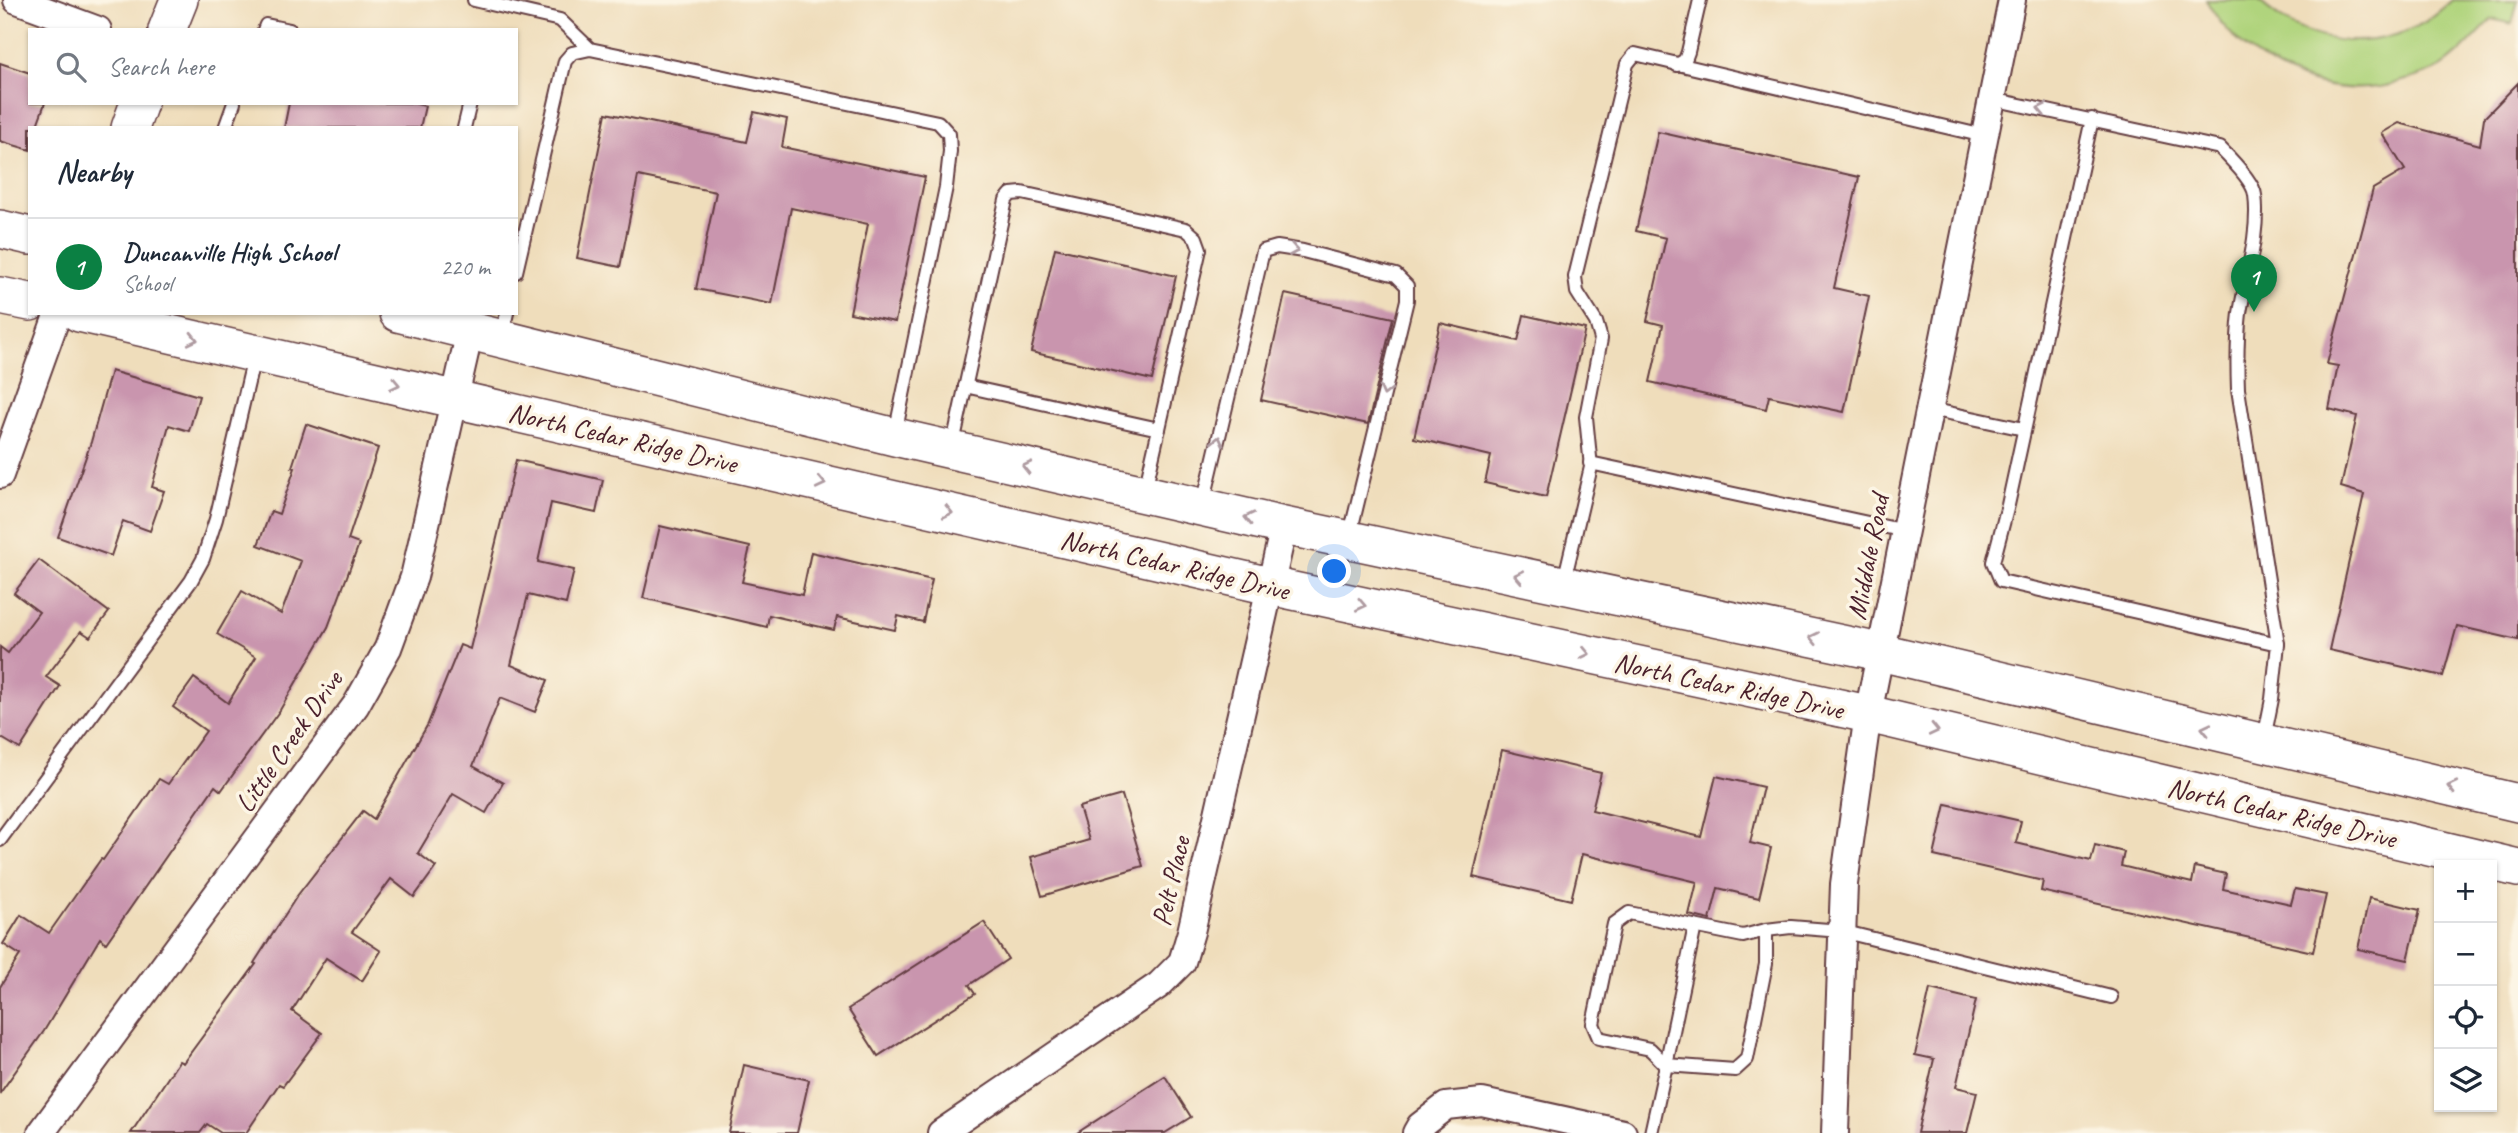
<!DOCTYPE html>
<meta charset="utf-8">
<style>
:root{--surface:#fff;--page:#f2f2f3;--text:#1f2937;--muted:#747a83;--line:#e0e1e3;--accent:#0b8043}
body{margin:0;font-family:Caveat,sans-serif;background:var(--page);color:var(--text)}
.controls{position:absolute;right:21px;bottom:21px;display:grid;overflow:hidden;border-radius:0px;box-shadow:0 2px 5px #0004}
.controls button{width:63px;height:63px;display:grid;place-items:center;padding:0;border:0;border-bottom:2px solid var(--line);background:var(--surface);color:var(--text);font:35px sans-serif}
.you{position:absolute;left:1335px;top:572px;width:24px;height:24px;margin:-18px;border:5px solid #fff;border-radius:50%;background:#1a73e8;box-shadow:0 0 0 10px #1a73e833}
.badge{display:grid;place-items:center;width:46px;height:46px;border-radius:50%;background:var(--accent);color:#fff;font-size:23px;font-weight:700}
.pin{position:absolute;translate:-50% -58px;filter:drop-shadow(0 2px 4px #0008)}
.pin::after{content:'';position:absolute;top:37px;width:24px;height:21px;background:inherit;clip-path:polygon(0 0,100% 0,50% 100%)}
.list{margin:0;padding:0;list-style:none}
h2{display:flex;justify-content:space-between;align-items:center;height:91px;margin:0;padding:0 28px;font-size:30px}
h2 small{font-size:23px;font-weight:400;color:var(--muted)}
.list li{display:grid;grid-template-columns:46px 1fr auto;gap:21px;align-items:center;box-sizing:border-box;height:98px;padding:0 28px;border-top:2px solid var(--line)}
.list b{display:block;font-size:26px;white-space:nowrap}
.list p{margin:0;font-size:23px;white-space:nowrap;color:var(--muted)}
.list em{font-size:23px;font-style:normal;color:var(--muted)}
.icon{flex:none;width:38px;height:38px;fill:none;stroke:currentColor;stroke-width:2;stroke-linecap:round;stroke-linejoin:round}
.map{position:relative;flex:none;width:2518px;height:1133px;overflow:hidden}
.search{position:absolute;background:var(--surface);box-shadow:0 2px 5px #0004;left:28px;top:28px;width:490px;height:77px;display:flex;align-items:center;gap:18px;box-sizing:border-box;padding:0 24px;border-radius:0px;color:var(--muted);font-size:26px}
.panel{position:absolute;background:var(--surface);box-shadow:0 2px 5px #0004;left:28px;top:126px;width:490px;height:189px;border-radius:0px}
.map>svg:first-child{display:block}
</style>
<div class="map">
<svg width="2518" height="1133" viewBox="0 0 2518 1133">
<rect width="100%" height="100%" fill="#fcf5e5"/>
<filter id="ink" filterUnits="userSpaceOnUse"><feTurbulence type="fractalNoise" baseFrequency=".0143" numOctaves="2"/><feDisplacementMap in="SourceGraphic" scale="14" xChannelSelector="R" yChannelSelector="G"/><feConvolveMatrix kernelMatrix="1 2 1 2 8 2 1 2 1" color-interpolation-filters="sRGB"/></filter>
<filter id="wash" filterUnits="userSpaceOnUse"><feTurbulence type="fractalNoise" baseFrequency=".00686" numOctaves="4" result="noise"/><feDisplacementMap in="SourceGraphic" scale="28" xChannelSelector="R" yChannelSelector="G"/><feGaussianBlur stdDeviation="1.57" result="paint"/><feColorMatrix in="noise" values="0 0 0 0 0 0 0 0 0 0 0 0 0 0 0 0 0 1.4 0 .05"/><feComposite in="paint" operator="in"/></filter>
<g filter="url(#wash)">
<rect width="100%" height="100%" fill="#efddbb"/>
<path fill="#b0d47d" stroke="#7d7a54" stroke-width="2" d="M 2206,0 L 2258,0 C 2266,8 2275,14 2284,20 C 2340,55 2407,45 2453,0 L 2518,0 L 2512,24 L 2492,19 C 2476,36 2460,54 2441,67 C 2431,73 2417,77 2405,80 C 2397,82 2388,86 2379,87 C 2311,96 2239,59 2206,0 Z"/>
<g id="blocks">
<g fill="#c995ae">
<path d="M 0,63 L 30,73 L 30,103 L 45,103 L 36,128 L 30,128 L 30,150 L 0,141 Z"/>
<path d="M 2518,83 L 2518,640 L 2457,626 L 2443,676 L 2329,650 L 2364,494 L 2341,487 L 2357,416 L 2329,409 L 2338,366 L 2327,364 L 2373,189 L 2405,170 L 2382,133 L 2399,123 L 2480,145 L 2484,118 Z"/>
<path d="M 289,103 L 413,103 L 425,106 L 420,128 L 284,128 Z"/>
<path d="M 754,112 L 787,119 L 782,147 L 925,177 L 895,322 L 850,313 L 868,224 L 791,208 L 772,304 L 696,289 L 716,192 L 638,176 L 620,267 L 577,258 L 606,113 L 747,142 Z"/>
<path d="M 1658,132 L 1859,177 L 1834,288 L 1869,296 L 1844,412 L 1769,396 L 1766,409 L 1650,382 L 1663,325 L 1647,321 L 1666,238 L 1636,231 Z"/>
<path d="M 1055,248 L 1176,276 L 1152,380 L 1031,352 Z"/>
<path d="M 1285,294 L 1393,318 L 1368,424 L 1261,400 Z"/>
<path d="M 1524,315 L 1585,329 L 1546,497 L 1485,483 L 1491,456 L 1414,438 L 1440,323 L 1518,341 Z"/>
<path d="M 111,371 L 199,396 L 189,431 L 169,425 L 152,487 L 164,491 L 150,531 L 123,521 L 111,556 L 58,537 L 91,442 Z"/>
<path d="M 306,424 L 378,448 L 348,540 L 359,544 L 328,627 L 280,710 L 221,791 L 215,786 L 106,943 L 100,938 L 44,1031 L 0,1093 L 0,987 L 20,955 L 3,944 L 21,915 L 49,933 L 101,859 L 103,860 L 159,779 L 168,784 L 206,731 L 173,707 L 194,678 L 228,703 L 256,657 L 217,634 L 242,591 L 281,614 L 301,561 L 258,545 L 271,511 L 279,514 L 295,468 L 292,467 Z"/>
<path d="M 516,460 L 603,480 L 596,513 L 551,503 L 538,562 L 574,570 L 566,604 L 528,595 L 511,665 L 548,680 L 535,712 L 500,698 L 473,766 L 503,783 L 486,813 L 453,794 L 418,853 L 436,867 L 414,897 L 391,879 L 352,932 L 381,951 L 362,981 L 326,958 L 292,1011 L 322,1033 L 283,1086 L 279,1084 L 246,1133 L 221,1133 L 207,1124 L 200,1133 L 131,1133 L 179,1061 L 183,1063 L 256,964 L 254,963 L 297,896 L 363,811 L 374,819 L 428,724 L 460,645 L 470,649 Z"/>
<path d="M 660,526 L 750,547 L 742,582 L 802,595 L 811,552 L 932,580 L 923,622 L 898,616 L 895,630 L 837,617 L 834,630 L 769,615 L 767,627 L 643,598 Z"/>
<path d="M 39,560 L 109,612 L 90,637 L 81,631 L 46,677 L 60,686 L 20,749 L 0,737 L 0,647 L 8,653 L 39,612 L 14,593 Z"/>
<path d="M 1502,750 L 1601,773 L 1592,810 L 1701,837 L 1716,776 L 1763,787 L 1750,843 L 1771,848 L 1759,898 L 1718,888 L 1710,920 L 1689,915 L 1697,882 L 1582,854 L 1571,900 L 1473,877 Z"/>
<path d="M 1122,795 L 1143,866 L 1042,896 L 1031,857 L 1089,840 L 1079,807 Z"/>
<path d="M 1946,804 L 2021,821 L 2016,843 L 2091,861 L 2095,845 L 2124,852 L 2121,866 L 2192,883 L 2195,867 L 2226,874 L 2223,889 L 2291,904 L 2295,889 L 2326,895 L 2313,952 L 2041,891 L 2043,881 L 1934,856 Z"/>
<path d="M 2369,898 L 2420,910 L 2408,960 L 2358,949 Z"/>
<path d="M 984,922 L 1008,959 L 969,985 L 975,994 L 878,1056 L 848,1009 Z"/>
<path d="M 1930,989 L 1976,1000 L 1956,1087 L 1977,1092 L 1967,1133 L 1917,1133 L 1934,1059 L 1915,1055 Z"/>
<path d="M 744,1065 L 809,1080 L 797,1133 L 729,1133 Z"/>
<path d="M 1165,1076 L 1191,1117 L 1165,1133 L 1077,1133 Z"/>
</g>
</g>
</g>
<g filter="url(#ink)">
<use href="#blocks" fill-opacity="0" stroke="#633c41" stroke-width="2"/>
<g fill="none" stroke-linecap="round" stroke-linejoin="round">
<g stroke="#633c41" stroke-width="16">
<g id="lane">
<path d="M 474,0 L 560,20 L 590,49"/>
<path d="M 264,30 L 266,25 L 290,30"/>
<path d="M 1677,65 L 1685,60 L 1688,52 L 1700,0"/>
<path d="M 1992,99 L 2220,148 C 2229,157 2254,182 2255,195 C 2260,231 2246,277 2240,313 C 2237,338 2237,363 2238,389 L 2278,644 L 2272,699 L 2264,739"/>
<path d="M 2092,119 L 2008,505 L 1993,562 L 2001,581 L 2278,644"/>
<path d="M 225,128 L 234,103"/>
<path d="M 464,128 L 470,103"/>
<path d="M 516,272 L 565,61 L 572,53 L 590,49 L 938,122 L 949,134 L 950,151 L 946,187 L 895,434"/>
<path d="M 502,335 L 507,313"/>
<path d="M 965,386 L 1159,429"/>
<path d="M 1930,409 L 2024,429"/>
<path d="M 952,448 L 1006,200 L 1011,194 L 1022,193 L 1186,229 L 1196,238 L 1200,249 L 1145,490"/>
<path d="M 1590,463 L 1905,531"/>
<path d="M 1203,504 L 1263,251 L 1277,247 L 1303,251 L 1396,275 L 1407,286 L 1407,300 L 1349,538"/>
<path d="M 1564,581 L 1591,467 L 1586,417 L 1601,339 L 1596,322 L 1577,292 L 1575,277 L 1627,64 L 1635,54 L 1984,136"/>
<path d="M 0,840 L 191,581 L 203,559 L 216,519 L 254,357"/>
<path d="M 1695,926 L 1666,1065 L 1735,1070 L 1747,1059 L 1766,964 L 1766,930"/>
<path d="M 1651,1133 L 1666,1065 L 1650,1049 L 1599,1038 L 1593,1024 L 1614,924 L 1629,913 L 1743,936 L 1766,930 L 1791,927 L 1841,931 L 2111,997"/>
</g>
</g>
<g stroke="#633c41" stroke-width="30">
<g id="street">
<path d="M 17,0 L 98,30"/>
<path d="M 0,475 L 58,313"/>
<path d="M 41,1133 L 356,705 L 388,648 L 414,577 L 470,331"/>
<path d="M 941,1133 L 1159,985 L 1182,962 L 1191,932 L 1284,526"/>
<path d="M 1416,1133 L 1420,1126 L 1446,1106 L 1482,1102 L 1623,1133"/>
<path d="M 1835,1133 L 1844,884 L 1868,714 L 2012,0"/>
</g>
</g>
<g stroke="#633c41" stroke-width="40">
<g id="secondary">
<path d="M 167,30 L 179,0"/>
<path d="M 130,128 L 139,103"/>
<path d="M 0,229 L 30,236"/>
<path d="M 0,296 L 30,302"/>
<path d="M 79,313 L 1270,586 L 1868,714 L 2518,868"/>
<path d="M 398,313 L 895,437 L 1284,526 L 1880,652 L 2518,803"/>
</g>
</g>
<use href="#lane" stroke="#fff" stroke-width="12"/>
<use href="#street" stroke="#fff" stroke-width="26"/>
<use href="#secondary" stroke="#fff" stroke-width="37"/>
</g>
<defs><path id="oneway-chevron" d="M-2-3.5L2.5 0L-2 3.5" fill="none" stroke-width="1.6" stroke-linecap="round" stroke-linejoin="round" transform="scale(1.75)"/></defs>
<g stroke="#ae9aa0">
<use href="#oneway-chevron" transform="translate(2042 109) rotate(-168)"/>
<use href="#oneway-chevron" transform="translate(1294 250) rotate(10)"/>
<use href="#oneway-chevron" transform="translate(193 339) rotate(13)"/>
<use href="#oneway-chevron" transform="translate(395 384) rotate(12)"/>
<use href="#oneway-chevron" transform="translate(1385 391) rotate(104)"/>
<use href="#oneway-chevron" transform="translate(1218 441) rotate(-76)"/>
<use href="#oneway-chevron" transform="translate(1027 467) rotate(-167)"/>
<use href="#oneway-chevron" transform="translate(821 483) rotate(13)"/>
<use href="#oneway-chevron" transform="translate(948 512) rotate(13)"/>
<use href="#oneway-chevron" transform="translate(1249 518) rotate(-167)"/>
<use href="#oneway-chevron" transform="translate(1519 576) rotate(-168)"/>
<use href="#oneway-chevron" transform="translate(1361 605) rotate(12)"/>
<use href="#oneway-chevron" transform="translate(1814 638) rotate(-168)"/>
<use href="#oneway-chevron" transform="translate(1585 653) rotate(12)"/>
<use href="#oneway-chevron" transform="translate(2206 729) rotate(-167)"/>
<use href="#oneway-chevron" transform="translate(1934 730) rotate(13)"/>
<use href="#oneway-chevron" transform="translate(2452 787) rotate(-167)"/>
</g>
</g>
<g text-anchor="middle" stroke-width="7" stroke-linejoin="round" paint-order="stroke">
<g font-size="28" fill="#4a1f2b" stroke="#fcf5e5">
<text transform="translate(623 437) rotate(13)" y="10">North Cedar Ridge Drive</text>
<text transform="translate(1867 557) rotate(-79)" y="10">Middale Road</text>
<text transform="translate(1175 564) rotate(13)" y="10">North Cedar Ridge Drive</text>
<text transform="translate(1729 685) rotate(12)" y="10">North Cedar Ridge Drive</text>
<text transform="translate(288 741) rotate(-55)" y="10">Little Creek Drive</text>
<text transform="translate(2282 812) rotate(13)" y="10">North Cedar Ridge Drive</text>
<text transform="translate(1170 881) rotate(-77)" y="10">Pelt Place</text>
</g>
</g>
</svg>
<div class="controls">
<button>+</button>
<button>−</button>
<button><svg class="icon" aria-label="locate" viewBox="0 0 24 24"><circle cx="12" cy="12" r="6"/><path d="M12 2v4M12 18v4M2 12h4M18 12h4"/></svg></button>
<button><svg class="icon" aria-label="layers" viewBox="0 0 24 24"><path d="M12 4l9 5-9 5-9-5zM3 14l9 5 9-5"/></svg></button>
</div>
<div class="you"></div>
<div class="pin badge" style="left:2254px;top:312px">1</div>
<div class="search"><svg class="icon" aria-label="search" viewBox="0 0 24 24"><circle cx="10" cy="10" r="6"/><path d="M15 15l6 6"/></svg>Search here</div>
<section class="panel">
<h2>Nearby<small></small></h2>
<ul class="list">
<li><span class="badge">1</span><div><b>Duncanville High School</b><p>School</p></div><em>220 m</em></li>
</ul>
</section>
</div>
